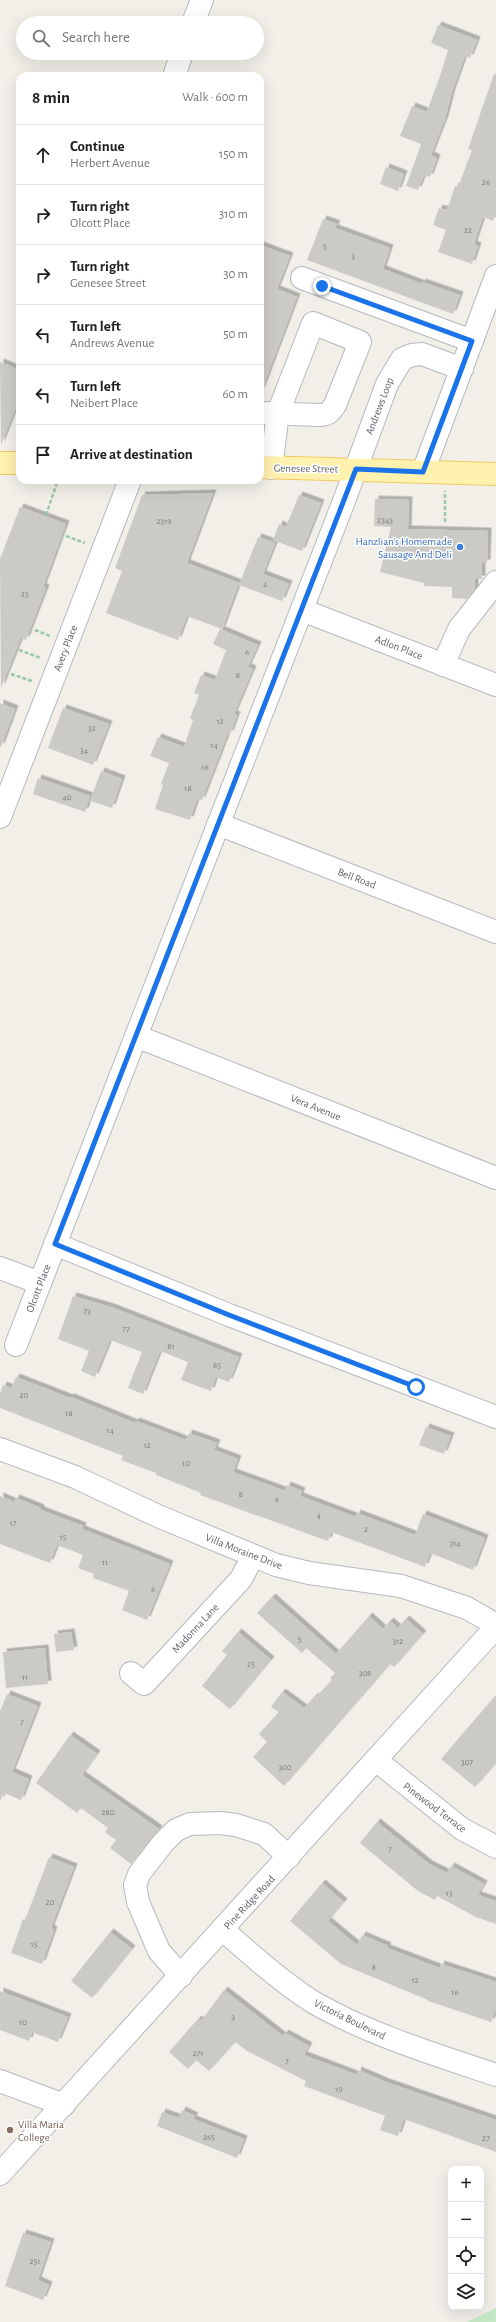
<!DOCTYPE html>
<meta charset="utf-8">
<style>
:root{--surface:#fff;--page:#f2f2f2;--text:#202124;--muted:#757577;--line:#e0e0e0}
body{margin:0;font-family:"Alegreya Sans",sans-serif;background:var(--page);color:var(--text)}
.controls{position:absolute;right:12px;bottom:12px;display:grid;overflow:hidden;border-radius:8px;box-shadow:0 4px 16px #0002}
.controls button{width:36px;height:36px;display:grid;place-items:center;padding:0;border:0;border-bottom:1px solid var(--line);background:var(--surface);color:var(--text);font:20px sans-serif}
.stop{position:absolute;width:12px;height:12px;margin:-9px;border:3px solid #1a73e8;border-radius:50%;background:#fff}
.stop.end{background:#1a73e8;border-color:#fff;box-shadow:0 1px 4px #0008}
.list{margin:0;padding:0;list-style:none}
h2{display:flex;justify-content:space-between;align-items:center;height:52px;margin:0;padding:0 16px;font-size:17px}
h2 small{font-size:13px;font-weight:400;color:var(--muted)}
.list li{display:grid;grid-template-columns:26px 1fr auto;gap:12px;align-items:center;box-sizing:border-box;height:60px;padding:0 16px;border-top:1px solid var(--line)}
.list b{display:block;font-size:15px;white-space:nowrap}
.list p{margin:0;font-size:13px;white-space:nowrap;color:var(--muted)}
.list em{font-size:13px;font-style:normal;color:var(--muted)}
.icon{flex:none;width:22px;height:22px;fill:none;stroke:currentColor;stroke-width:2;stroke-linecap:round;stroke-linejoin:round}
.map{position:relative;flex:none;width:496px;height:2322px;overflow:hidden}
.search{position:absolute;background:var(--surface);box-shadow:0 4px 16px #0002;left:16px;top:16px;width:248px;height:44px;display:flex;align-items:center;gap:10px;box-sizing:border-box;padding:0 14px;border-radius:22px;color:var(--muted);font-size:15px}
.panel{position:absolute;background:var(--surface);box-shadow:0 4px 16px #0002;left:16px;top:72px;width:248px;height:412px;border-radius:12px}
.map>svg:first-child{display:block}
</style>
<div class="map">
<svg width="496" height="2322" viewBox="0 0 496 2322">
<defs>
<filter id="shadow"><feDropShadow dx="3.5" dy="-3.5" stdDeviation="0" flood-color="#0004"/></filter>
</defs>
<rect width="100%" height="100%" fill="#f1efe8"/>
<path fill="#c5e8c5" d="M 496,2308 L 496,2322 L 467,2322 Z"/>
<g fill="#cccac5" filter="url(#shadow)">
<path d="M 438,25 L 477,40 L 470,58 L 465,56 L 452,92 L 445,119 L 431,155 L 437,158 L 430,177 L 424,175 L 418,190 L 406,186 L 421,144 L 400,136 L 412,106 L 427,112 L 440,76 L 448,50 L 431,43 Z"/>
<path d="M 494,74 L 496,74 L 496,212 L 493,221 L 483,217 L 474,244 L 478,246 L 472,264 L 438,252 L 446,230 L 433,225 L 439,208 L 447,210 L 455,186 L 458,187 L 472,150 L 468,149 Z"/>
<path d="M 386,167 L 404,174 L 398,191 L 380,184 Z"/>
<path d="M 323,219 L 337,224 L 335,228 L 390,248 L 383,269 L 422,284 L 422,282 L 460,295 L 453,314 L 307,260 Z"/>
<path d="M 260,245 L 290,256 L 277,289 L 297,297 L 261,392 Z"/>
<path d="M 0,362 L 20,370 L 20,397 L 1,445 Z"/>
<path d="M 213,493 L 187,563 L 239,583 L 222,629 L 187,616 L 178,640 L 106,613 L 122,571 L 115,568 L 142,495 Z"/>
<path d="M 299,495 L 321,503 L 302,551 L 273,540 L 279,524 L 286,527 Z"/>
<path d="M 375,499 L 409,500 L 408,529 L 488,531 L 487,563 L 482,563 L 482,579 L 475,579 L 475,589 L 467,599 L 452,598 L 452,587 L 424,586 L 424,583 L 380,572 L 391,527 L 374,526 Z"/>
<path d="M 20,507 L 66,524 L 43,587 L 46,588 L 26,640 L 21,638 L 1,688 L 0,559 Z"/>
<path d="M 258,537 L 275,543 L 263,574 L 289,584 L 282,601 L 239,585 Z"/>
<path d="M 220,629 L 258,645 L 248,667 L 253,669 L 234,714 L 237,715 L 230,734 L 228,733 L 202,800 L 197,799 L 190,820 L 155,809 L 163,785 L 161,784 L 169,763 L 150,756 L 158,737 L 184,747 L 193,720 L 190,718 L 199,695 L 194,693 L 201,675 L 215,680 L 226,650 L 213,644 Z"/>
<path d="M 0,703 L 15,709 L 1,747 L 0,746 Z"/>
<path d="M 63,708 L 109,724 L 93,765 L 48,748 Z"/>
<path d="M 101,771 L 122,779 L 112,808 L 90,801 Z"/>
<path d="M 38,778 L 90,796 L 85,812 L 33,794 Z"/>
<path d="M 73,1296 L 111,1307 L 239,1357 L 229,1382 L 216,1377 L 211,1391 L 181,1380 L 188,1362 L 160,1351 L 143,1394 L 128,1388 L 142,1352 L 110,1340 L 95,1377 L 81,1371 L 89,1351 L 58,1339 Z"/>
<path d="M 16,1377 L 70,1398 L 71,1397 L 135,1423 L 136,1421 L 186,1440 L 189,1433 L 217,1443 L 214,1450 L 238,1459 L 233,1472 L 285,1491 L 287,1485 L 302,1491 L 300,1496 L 356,1517 L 357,1513 L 415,1535 L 423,1514 L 485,1538 L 473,1570 L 430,1553 L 425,1567 L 331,1532 L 328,1541 L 200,1495 L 201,1493 L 156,1475 L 156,1473 L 121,1460 L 123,1456 L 0,1408 L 0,1394 L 3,1385 L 11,1388 Z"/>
<path d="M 426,1427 L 451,1436 L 444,1454 L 419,1445 Z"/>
<path d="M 0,1496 L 14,1502 L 16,1498 L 41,1508 L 41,1510 L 83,1526 L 82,1529 L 170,1564 L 147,1620 L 122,1610 L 129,1591 L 93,1578 L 94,1574 L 78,1568 L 83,1555 L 57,1545 L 50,1563 L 0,1544 Z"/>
<path d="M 272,1597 L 336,1654 L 369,1616 L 383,1629 L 390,1621 L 398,1628 L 406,1619 L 423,1634 L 394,1667 L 390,1664 L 284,1786 L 253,1757 L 267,1742 L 259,1734 L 279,1712 L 271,1707 L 282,1692 L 304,1708 L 315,1696 L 316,1697 L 332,1680 L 330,1678 L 335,1673 L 306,1648 L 302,1653 L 257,1613 Z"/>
<path d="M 71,1632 L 74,1650 L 56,1652 L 54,1634 Z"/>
<path d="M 238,1632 L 271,1660 L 230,1709 L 202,1686 L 227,1655 L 222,1651 Z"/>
<path d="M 45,1648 L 48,1684 L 6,1688 L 3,1652 Z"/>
<path d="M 7,1694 L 38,1706 L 12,1772 L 29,1779 L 21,1800 L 4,1793 L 0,1801 L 0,1711 Z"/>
<path d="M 496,1695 L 496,1763 L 475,1787 L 441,1759 Z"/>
<path d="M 70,1735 L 97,1754 L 82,1775 L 159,1829 L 131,1864 L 110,1848 L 116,1840 L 105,1832 L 108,1828 L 81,1808 L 77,1813 L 36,1783 Z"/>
<path d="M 377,1822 L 429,1864 L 447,1873 L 451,1866 L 484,1884 L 478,1895 L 496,1901 L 496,1924 L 476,1917 L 437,1896 L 435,1900 L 418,1891 L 360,1843 Z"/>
<path d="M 49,1857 L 74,1867 L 51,1928 L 54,1930 L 42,1964 L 11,1953 L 23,1919 L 25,1920 Z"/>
<path d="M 322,1883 L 344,1902 L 328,1921 L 357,1945 L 362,1935 L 388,1946 L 387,1948 L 440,1968 L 441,1964 L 496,1982 L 496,2009 L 491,2022 L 428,2001 L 428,2000 L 341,1964 L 290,1921 Z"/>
<path d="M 110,1932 L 132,1949 L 92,1998 L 71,1981 Z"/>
<path d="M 224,1990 L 283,2036 L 285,2033 L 309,2046 L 304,2055 L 357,2075 L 358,2070 L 386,2082 L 496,2120 L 496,2152 L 404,2119 L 398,2136 L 380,2130 L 385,2116 L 304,2086 L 306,2081 L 247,2051 L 235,2042 L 209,2071 L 196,2060 L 188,2069 L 169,2052 L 198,2019 L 201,2021 Z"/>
<path d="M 0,1991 L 68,2017 L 58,2042 L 32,2032 L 29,2041 L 0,2030 Z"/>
<path d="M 182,2110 L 195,2116 L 193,2119 L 244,2139 L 237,2158 L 157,2126 L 162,2112 L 179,2118 Z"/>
<path d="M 23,2233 L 51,2242 L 38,2280 L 49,2285 L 43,2300 L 5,2286 Z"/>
</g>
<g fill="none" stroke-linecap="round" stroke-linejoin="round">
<g stroke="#b5b8bc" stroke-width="24">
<g id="minor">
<path d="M 193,23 L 202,0"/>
<path d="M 174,76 L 182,53"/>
<path d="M 302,278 L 472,341"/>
<path d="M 260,413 L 319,415 C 328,415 330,412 335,405 L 360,342 L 313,323 L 278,413 L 271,468"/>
<path d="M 423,472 L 496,276"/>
<path d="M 302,610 L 496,685"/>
<path d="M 443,665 L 459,629 L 496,582"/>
<path d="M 0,817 L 130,480"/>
<path d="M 218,824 L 496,932"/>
<path d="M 136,1036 L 496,1178"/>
<path d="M 55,1244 L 229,1315 L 496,1417"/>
<path d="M 0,1268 L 40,1283"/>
<path d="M 16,1345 L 344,501 L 387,384 L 402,359 L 412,355 L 422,354 L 462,369"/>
<path d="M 0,1449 L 75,1477 L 158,1516 L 276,1565 L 309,1573 L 401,1586 L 467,1608 L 496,1625"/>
<path d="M 131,1673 L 144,1684 L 241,1579 L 253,1556"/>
<path d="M 377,1761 L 462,1829 L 496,1847"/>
<path d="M 223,1930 C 249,1953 284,1984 313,2002 C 370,2035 434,2054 496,2075"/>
<path d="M 181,1976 L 159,1951 L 138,1902 L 135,1885 L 139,1874 L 163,1843 L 176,1830 L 190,1824 L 220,1823 L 236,1825 L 264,1834 L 289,1857"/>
<path d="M 0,2081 L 64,2105"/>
<path d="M 0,2174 L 496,1627"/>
</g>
</g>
<g stroke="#f2c960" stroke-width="24">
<g id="major">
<path d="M 0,463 L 20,463"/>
<path d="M 260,467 L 496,474"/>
</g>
</g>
<g stroke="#9cc7a9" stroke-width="2.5" stroke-dasharray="4 2" stroke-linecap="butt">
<path d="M 46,515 L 58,480"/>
<path d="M 445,522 L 445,491"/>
<path d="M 66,536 L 85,543"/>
<path d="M 35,630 L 50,636"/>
<path d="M 19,650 L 41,658"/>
<path d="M 11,674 L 32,681"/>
</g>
<use href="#minor" stroke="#fff" stroke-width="22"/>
<use href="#major" stroke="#fff2af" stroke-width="22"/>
</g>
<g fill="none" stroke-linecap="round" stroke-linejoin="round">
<path stroke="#1a73e8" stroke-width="5" d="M 322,286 L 472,341 L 423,472 L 356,469 L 55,1244 L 229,1315 L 416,1387"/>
</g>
<circle fill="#3f7fe0" stroke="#fff" stroke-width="1.5" cx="460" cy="547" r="4"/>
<circle fill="#8d6e63" stroke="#fff" stroke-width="1.5" cx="10" cy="2130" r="4"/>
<g text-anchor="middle" stroke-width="3" stroke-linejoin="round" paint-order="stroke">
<g font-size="9" fill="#7a7d7f">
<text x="486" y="185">26</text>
<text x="468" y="233">22</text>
<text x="325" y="249">5</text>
<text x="353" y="259">3</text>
<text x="385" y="523">2343</text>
<text x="164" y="524">2319</text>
<text x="265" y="587">2</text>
<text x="25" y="597">25</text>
<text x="247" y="655">6</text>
<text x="238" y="678">8</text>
<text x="220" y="724">12</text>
<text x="92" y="731">32</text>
<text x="214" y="748">14</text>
<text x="84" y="753">34</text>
<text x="205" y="770">16</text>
<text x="188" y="791">18</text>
<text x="67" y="800">40</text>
<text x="87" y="1314">73</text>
<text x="126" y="1332">77</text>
<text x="171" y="1349">81</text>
<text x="217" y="1368">85</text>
<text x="24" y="1398">20</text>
<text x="69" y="1416">18</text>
<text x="110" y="1433">14</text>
<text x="147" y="1448">12</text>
<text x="186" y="1466">10</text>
<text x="241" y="1497">8</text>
<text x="277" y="1502">6</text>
<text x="319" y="1518">4</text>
<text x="13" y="1526">17</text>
<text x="366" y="1532">2</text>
<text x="63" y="1540">15</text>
<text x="455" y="1546">314</text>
<text x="105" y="1565">11</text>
<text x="153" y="1592">6</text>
<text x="300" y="1642">5</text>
<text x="398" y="1644">312</text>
<text x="251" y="1667">25</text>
<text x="365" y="1676">308</text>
<text x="25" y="1680">11</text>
<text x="22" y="1725">7</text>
<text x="467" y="1765">307</text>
<text x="285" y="1770">300</text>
<text x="108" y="1815">280</text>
<text x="390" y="1852">7</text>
<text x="449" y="1896">13</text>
<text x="50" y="1905">20</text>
<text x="34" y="1947">15</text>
<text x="374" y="1970">8</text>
<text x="415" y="1983">12</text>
<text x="455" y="1995">16</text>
<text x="233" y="2020">3</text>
<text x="23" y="2025">10</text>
<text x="198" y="2056">271</text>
<text x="287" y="2064">7</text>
<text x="339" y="2092">19</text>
<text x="209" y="2140">265</text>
<text x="486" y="2141">27</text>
<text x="35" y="2264">251</text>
</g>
<g font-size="11" fill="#5f6368" stroke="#fff">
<text transform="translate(379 406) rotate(-69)" y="4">Andrews Loop</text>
<text transform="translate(306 468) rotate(1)" y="4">Genesee Street</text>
<text transform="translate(399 647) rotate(21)" y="4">Adlon Place</text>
<text transform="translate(65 648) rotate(-69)" y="4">Avery Place</text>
<text transform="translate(357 878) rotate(21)" y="4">Bell Road</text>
<text transform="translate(316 1107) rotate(22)" y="4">Vera Avenue</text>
<text transform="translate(38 1288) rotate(-69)" y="4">Olcott Place</text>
<text transform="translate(244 1551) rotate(21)" y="4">Villa Moraine Drive</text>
<text transform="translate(195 1628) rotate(-47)" y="4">Madonna Lane</text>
<text transform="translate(435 1807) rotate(37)" y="4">Pinewood Terrace</text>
<text transform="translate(249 1902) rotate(-47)" y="4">Pine Ridge Road</text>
<text transform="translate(350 2019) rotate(26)" y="4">Victoria Boulevard</text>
</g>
<g font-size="11" fill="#366cbe" stroke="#fff" text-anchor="end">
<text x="452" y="545">Hanzlian's Homemade<tspan x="452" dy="13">Sausage And Deli</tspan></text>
</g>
<g font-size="11" fill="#785e54" stroke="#fff" text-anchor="start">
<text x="18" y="2128">Villa Maria<tspan x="18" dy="13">College</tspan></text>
</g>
</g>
</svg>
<div class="controls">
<button>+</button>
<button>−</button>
<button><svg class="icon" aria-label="locate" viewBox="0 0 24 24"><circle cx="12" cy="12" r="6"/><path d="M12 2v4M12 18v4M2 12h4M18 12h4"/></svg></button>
<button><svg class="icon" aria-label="layers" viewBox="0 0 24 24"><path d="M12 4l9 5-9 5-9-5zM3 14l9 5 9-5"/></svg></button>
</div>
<div class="stop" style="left:416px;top:1387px"></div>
<div class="stop end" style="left:322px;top:286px"></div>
<div class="search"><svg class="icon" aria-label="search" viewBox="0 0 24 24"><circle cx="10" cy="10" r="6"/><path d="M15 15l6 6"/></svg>Search here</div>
<section class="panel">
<h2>8 min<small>Walk · 600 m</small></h2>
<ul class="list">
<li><svg class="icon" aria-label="ahead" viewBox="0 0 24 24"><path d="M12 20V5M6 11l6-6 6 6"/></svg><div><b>Continue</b><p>Herbert Avenue</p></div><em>150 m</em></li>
<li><svg class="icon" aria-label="right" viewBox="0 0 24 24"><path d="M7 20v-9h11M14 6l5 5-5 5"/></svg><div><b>Turn right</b><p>Olcott Place</p></div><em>310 m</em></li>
<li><svg class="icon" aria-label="right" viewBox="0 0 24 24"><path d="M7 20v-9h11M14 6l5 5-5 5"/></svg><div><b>Turn right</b><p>Genesee Street</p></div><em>30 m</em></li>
<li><svg class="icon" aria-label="left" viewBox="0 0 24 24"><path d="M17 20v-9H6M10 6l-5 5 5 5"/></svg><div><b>Turn left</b><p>Andrews Avenue</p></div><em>50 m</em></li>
<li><svg class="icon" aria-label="left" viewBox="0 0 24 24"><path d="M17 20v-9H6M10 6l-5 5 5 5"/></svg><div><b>Turn left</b><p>Neibert Place</p></div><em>60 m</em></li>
<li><svg class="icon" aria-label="arrive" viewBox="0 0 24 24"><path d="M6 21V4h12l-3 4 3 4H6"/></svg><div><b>Arrive at destination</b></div></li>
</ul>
</section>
</div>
